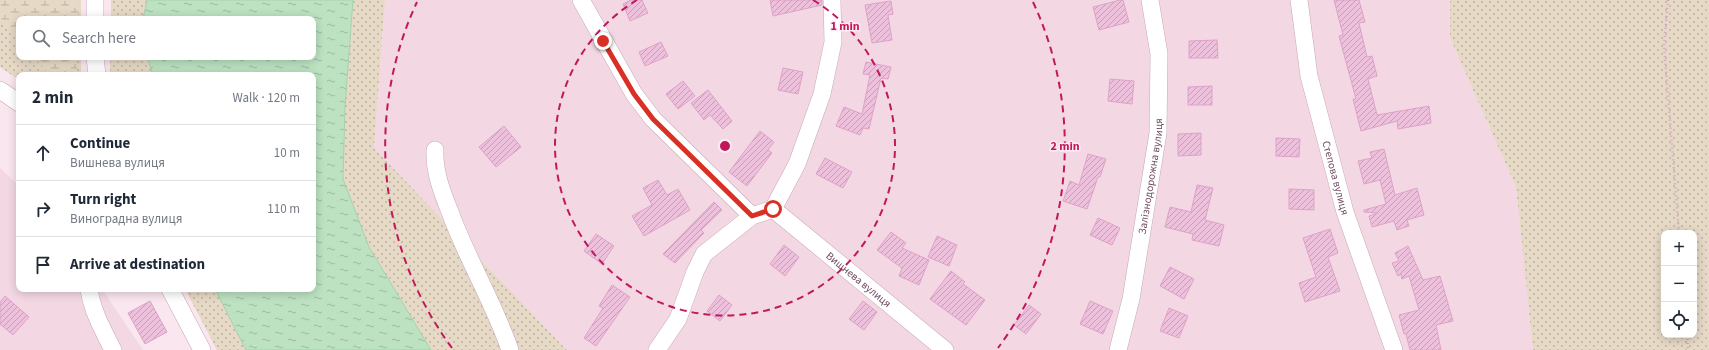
<!DOCTYPE html>
<meta charset="utf-8">
<style>
:root{--surface:#fff;--page:#f2f2f3;--text:#1f2937;--muted:#747a83;--line:#e0e1e3}
body{margin:0;font-family:"Source Sans 3",sans-serif;background:var(--page);color:var(--text)}
.controls{position:absolute;right:12px;bottom:12px;display:grid;overflow:hidden;border-radius:8px;box-shadow:0 2px 10px #0003}
.controls button{width:36px;height:36px;display:grid;place-items:center;padding:0;border:0;border-bottom:1px solid var(--line);background:var(--surface);color:var(--text);font:20px sans-serif}
.stop{position:absolute;width:12px;height:12px;margin:-9px;border:3px solid #d93025;border-radius:50%;background:#fff}
.stop.end{background:#d93025;border-color:#fff;box-shadow:0 1px 4px #0008}
.list{margin:0;padding:0;list-style:none}
h2{display:flex;justify-content:space-between;align-items:center;height:52px;margin:0;padding:0 16px;font-size:17px}
h2 small{font-size:13px;font-weight:400;color:var(--muted)}
.list li{display:grid;grid-template-columns:26px 1fr auto;gap:12px;align-items:center;box-sizing:border-box;height:56px;padding:0 16px;border-top:1px solid var(--line)}
.list b{display:block;font-size:15px;white-space:nowrap}
.list p{margin:0;font-size:13px;white-space:nowrap;color:var(--muted)}
.list em{font-size:13px;font-style:normal;color:var(--muted)}
.icon{flex:none;width:22px;height:22px;fill:none;stroke:currentColor;stroke-width:2;stroke-linecap:round;stroke-linejoin:round}
.map{position:relative;flex:none;width:1709px;height:350px;overflow:hidden}
.search{position:absolute;background:var(--surface);box-shadow:0 2px 10px #0003;left:16px;top:16px;width:300px;height:44px;display:flex;align-items:center;gap:10px;box-sizing:border-box;padding:0 14px;border-radius:8px;color:var(--muted);font-size:15px}
.panel{position:absolute;background:var(--surface);box-shadow:0 2px 10px #0003;left:16px;top:72px;width:300px;height:220px;border-radius:8px}
.map>svg:first-child{display:block}
</style>
<div class="map">
<svg width="1709" height="350" viewBox="0 0 1709 350">
<defs>
<pattern id="grass-dots" width="8" height="8" patternUnits="userSpaceOnUse"><rect width="8" height="8" fill="#e6d9c6"/><path d="M2 2h.1M6 6h.1" fill="none" stroke="#bfb2a4" stroke-width="1.8" stroke-linecap="round"/></pattern>
<pattern id="wetland-marsh" width="20" height="14" patternUnits="userSpaceOnUse"><rect width="20" height="14" fill="#e6d9c6"/><path d="M1 5h8M5 5V1M11 12h8M15 12V8" fill="none" stroke="#bfb2a4"/></pattern>
<pattern id="water-ripples" width="26" height="14" patternUnits="userSpaceOnUse"><rect width="26" height="14" fill="#bce2c1"/><path d="M2 4q2-2 4 0t4 0M15 11q2-2 4 0t4 0" fill="none" stroke="#9db9a0"/></pattern>
<pattern id="building-hatch" width="6" height="6" patternUnits="userSpaceOnUse"><rect width="6" height="6" fill="#edc0dc"/><path d="M-1 1l2-2M0 6l6-6M5 7l2-2" fill="none" stroke="#c49eb6"/></pattern>
</defs>
<rect width="100%" height="100%" fill="#fae6ee"/>
<g fill="#f3d8e4">
<path d="M 385,0 L 1450,0 L 1450,38 L 1516,187 L 1533,350 L 567,350 L 374,148 Z"/>
<path d="M 0,168 L 19,186 L 19,289 L 102,289 L 143,350 L 0,350 Z"/>
</g>
<g fill="url(#grass-dots)" fill-rule="evenodd">
<path d="M 0,0 L 81,0 L 81,19 L 19,19 L 19,57 L 81,57 L 81,75 L 19,75 L 19,80 L 0,67 Z"/>
<path d="M 111,0 L 147,0 L 143,19 L 111,19 Z"/>
<path d="M 353,0 L 385,0 L 374,148 L 567,350 L 431,350 L 369,247 L 343,179 L 345,106 Z"/>
<path d="M 1450,0 L 1709,0 L 1709,350 L 1533,350 L 1516,187 L 1450,38 ZM 1664,233 L 1694,233 L 1694,335 L 1664,335 Z"/>
<path d="M 110,57 L 147,57 L 153,75 L 110,75 Z"/>
<path d="M 185,289 L 215,289 L 246,350 L 217,350 Z"/>
</g>
<g fill="url(#wetland-marsh)">
<path d="M 0,0 L 79,0 L 78,19 L 19,19 L 19,39 L 0,17 Z"/>
<path d="M 34,57 L 77,57 L 77,75 L 49,74 Z"/>
</g>
<path fill="url(#water-ripples)" stroke="#a3d3aa" d="M 147,0 L 353,0 L 345,106 L 343,179 L 369,247 L 431,350 L 246,350 L 215,289 L 313,289 L 313,75 L 153,75 L 147,57 L 313,57 L 313,19 L 143,19 Z"/>
<g fill="url(#building-hatch)" stroke="#dea2c8">
<path d="M 631,0 L 642,0 L 648,13 L 630,21 L 623,4 Z"/>
<path d="M 770,0 L 822,0 L 822,5 L 773,16 Z"/>
<path d="M 1120,0 L 1123,0 L 1129,22 L 1099,30 L 1093,7 Z"/>
<path d="M 1334,0 L 1359,0 L 1365,22 L 1359,23 L 1367,57 L 1372,56 L 1377,76 L 1368,79 L 1377,115 L 1429,106 L 1431,123 L 1398,129 L 1397,121 L 1361,131 L 1353,99 L 1356,99 L 1339,36 L 1343,35 Z"/>
<path d="M 891,1 L 893,14 L 888,15 L 892,40 L 872,43 L 865,5 Z"/>
<path d="M 1217,40 L 1218,58 L 1189,58 L 1189,41 Z"/>
<path d="M 661,42 L 668,56 L 645,66 L 639,52 Z"/>
<path d="M 866,62 L 891,67 L 888,79 L 881,78 L 869,129 L 863,128 L 860,135 L 836,126 L 844,107 L 862,114 L 870,75 L 863,74 Z"/>
<path d="M 783,68 L 803,72 L 798,94 L 778,90 Z"/>
<path d="M 1110,79 L 1134,81 L 1132,104 L 1108,101 Z"/>
<path d="M 683,81 L 695,96 L 678,109 L 666,94 Z"/>
<path d="M 1212,86 L 1212,105 L 1188,105 L 1188,87 Z"/>
<path d="M 708,90 L 732,121 L 723,129 L 710,115 L 704,120 L 691,103 Z"/>
<path d="M 504,126 L 521,147 L 496,167 L 479,147 Z"/>
<path d="M 760,131 L 774,142 L 768,150 L 772,153 L 747,186 L 729,172 Z"/>
<path d="M 1201,133 L 1201,155 L 1178,156 L 1178,134 Z"/>
<path d="M 1276,138 L 1300,139 L 1299,157 L 1276,156 Z"/>
<path d="M 1384,149 L 1395,195 L 1417,188 L 1424,215 L 1407,220 L 1409,226 L 1397,230 L 1394,221 L 1372,227 L 1369,216 L 1378,213 L 1364,212 L 1364,210 L 1386,204 L 1380,180 L 1364,184 L 1358,161 L 1372,158 L 1370,152 Z"/>
<path d="M 1088,154 L 1106,159 L 1100,177 L 1098,177 L 1087,209 L 1063,201 L 1070,181 L 1079,185 Z"/>
<path d="M 825,158 L 852,172 L 843,188 L 816,174 Z"/>
<path d="M 658,180 L 667,195 L 678,189 L 690,210 L 644,236 L 632,216 L 652,205 L 643,188 Z"/>
<path d="M 1197,185 L 1213,188 L 1205,220 L 1224,225 L 1219,246 L 1192,240 L 1193,234 L 1165,227 L 1170,207 L 1191,212 Z"/>
<path d="M 1289,189 L 1314,190 L 1314,210 L 1289,209 Z"/>
<path d="M 714,202 L 722,210 L 701,230 L 704,233 L 675,263 L 663,254 Z"/>
<path d="M 1098,218 L 1120,228 L 1112,245 L 1090,235 Z"/>
<path d="M 1330,229 L 1338,253 L 1328,257 L 1340,291 L 1305,302 L 1299,283 L 1316,277 L 1303,238 Z"/>
<path d="M 891,232 L 906,243 L 902,248 L 929,260 L 919,285 L 899,276 L 902,268 L 877,250 Z"/>
<path d="M 596,234 L 614,246 L 602,264 L 584,251 Z"/>
<path d="M 937,236 L 957,245 L 949,266 L 928,257 Z"/>
<path d="M 784,245 L 799,257 L 785,276 L 770,264 Z"/>
<path d="M 1408,246 L 1423,280 L 1440,276 L 1453,321 L 1436,325 L 1441,350 L 1410,350 L 1406,334 L 1404,334 L 1399,315 L 1419,310 L 1409,276 L 1402,279 L 1401,274 L 1398,276 L 1392,263 L 1399,261 L 1395,253 Z"/>
<path d="M 1170,267 L 1194,279 L 1184,299 L 1160,286 Z"/>
<path d="M 951,271 L 965,282 L 963,284 L 985,300 L 966,325 L 930,299 Z"/>
<path d="M 612,285 L 630,297 L 596,346 L 584,338 L 603,308 L 599,306 Z"/>
<path d="M 719,295 L 732,305 L 720,321 L 707,311 Z"/>
<path d="M 5,296 L 29,317 L 13,335 L 0,324 L 0,302 Z"/>
<path d="M 150,301 L 167,332 L 145,344 L 128,313 Z"/>
<path d="M 863,301 L 877,312 L 864,330 L 849,319 Z"/>
<path d="M 1090,301 L 1113,311 L 1103,334 L 1080,324 Z"/>
<path d="M 1029,305 L 1041,314 L 1026,334 L 1014,325 Z"/>
<path d="M 1169,308 L 1188,316 L 1179,338 L 1160,331 Z"/>
</g>
<g fill="none" stroke-linecap="round" stroke-linejoin="round">
<g stroke="#c6a8b9" stroke-width="18">
<g id="minor">
<path d="M 581,0 L 634,94 L 653,119 L 752,216"/>
<path id="s1" d="M 1299,0 L 1309,76 L 1345,212 L 1394,350"/>
<path d="M 95,19 L 95,0"/>
<path d="M 95,57 L 97,75"/>
<path d="M 0,90 L 19,103"/>
<path d="M 435,150 C 434,172 442,192 450,212 C 467,259 494,303 510,350"/>
<path id="s2" d="M 773,209 L 945,350"/>
<path d="M 89,289 C 92,311 103,330 113,350"/>
<path d="M 170,289 L 202,350"/>
<path d="M 657,350 L 678,319 L 695,272 L 704,254 L 752,216 L 773,209 L 797,164 L 822,94 L 833,42 L 832,0"/>
<path id="s3" d="M 1118,350 L 1131,299 L 1158,133 L 1159,54 L 1150,0"/>
</g>
</g>
<g stroke="#d2a3c0" stroke-width="2.5" stroke-dasharray="1 3" stroke-linecap="butt">
<path d="M 1668,0 L 1664,46 L 1679,233"/>
<path d="M 1687,335 L 1688,350"/>
</g>
<use href="#minor" stroke="#fff" stroke-width="17"/>
</g>
<g fill="none" stroke-linecap="round" stroke-linejoin="round">
<path stroke="#d93025" stroke-width="5" d="M 603,41 L 634,94 L 653,119 L 752,216 L 773,209"/>
</g>
<g fill="none" stroke="#c2185b" stroke-width="2" stroke-dasharray="7 5">
<path d="M813 0A170 170 0 1 1 637 0"/>
<path d="M452 348A340 340 0 0 1 417 2M1033 2A340 340 0 0 1 998 348"/>
</g>
<g text-anchor="middle" stroke-width="3" stroke-linejoin="round" paint-order="stroke">
<g font-size="11" fill="#714d65" stroke="#fdecf3">
<text dy="4" stroke="none"><textPath href="#s3" startOffset="177">Залізнодорожна вулиця</textPath></text>
<text dy="4" stroke="none"><textPath href="#s1" startOffset="182">Степова вулиця</textPath></text>
<text dy="4" stroke="none"><textPath href="#s2" startOffset="111">Вишнева вулиця</textPath></text>
</g>
</g>
<circle cx="725" cy="146" r="6" fill="#c2185b" stroke="#fdecf3" stroke-width="2"/>
<g font-size="12" text-anchor="middle" font-weight="bold" fill="#c2185b" stroke="#fdecf3" stroke-width="3" stroke-linejoin="round" paint-order="stroke">
<text x="845" y="30">1 min</text>
<text x="1065" y="150">2 min</text>
</g>
</svg>
<div class="controls">
<button>+</button>
<button>−</button>
<button><svg class="icon" aria-label="locate" viewBox="0 0 24 24"><circle cx="12" cy="12" r="6"/><path d="M12 2v4M12 18v4M2 12h4M18 12h4"/></svg></button>
</div>
<div class="stop" style="left:773px;top:209px"></div>
<div class="stop end" style="left:603px;top:41px"></div>
<div class="search"><svg class="icon" aria-label="search" viewBox="0 0 24 24"><circle cx="10" cy="10" r="6"/><path d="M15 15l6 6"/></svg>Search here</div>
<section class="panel">
<h2>2 min<small>Walk · 120 m</small></h2>
<ul class="list">
<li><svg class="icon" aria-label="ahead" viewBox="0 0 24 24"><path d="M12 20V5M6 11l6-6 6 6"/></svg><div><b>Continue</b><p>Вишнева вулиця</p></div><em>10 m</em></li>
<li><svg class="icon" aria-label="right" viewBox="0 0 24 24"><path d="M7 20v-9h11M14 6l5 5-5 5"/></svg><div><b>Turn right</b><p>Виноградна вулиця</p></div><em>110 m</em></li>
<li><svg class="icon" aria-label="arrive" viewBox="0 0 24 24"><path d="M6 21V4h12l-3 4 3 4H6"/></svg><div><b>Arrive at destination</b></div></li>
</ul>
</section>
</div>
